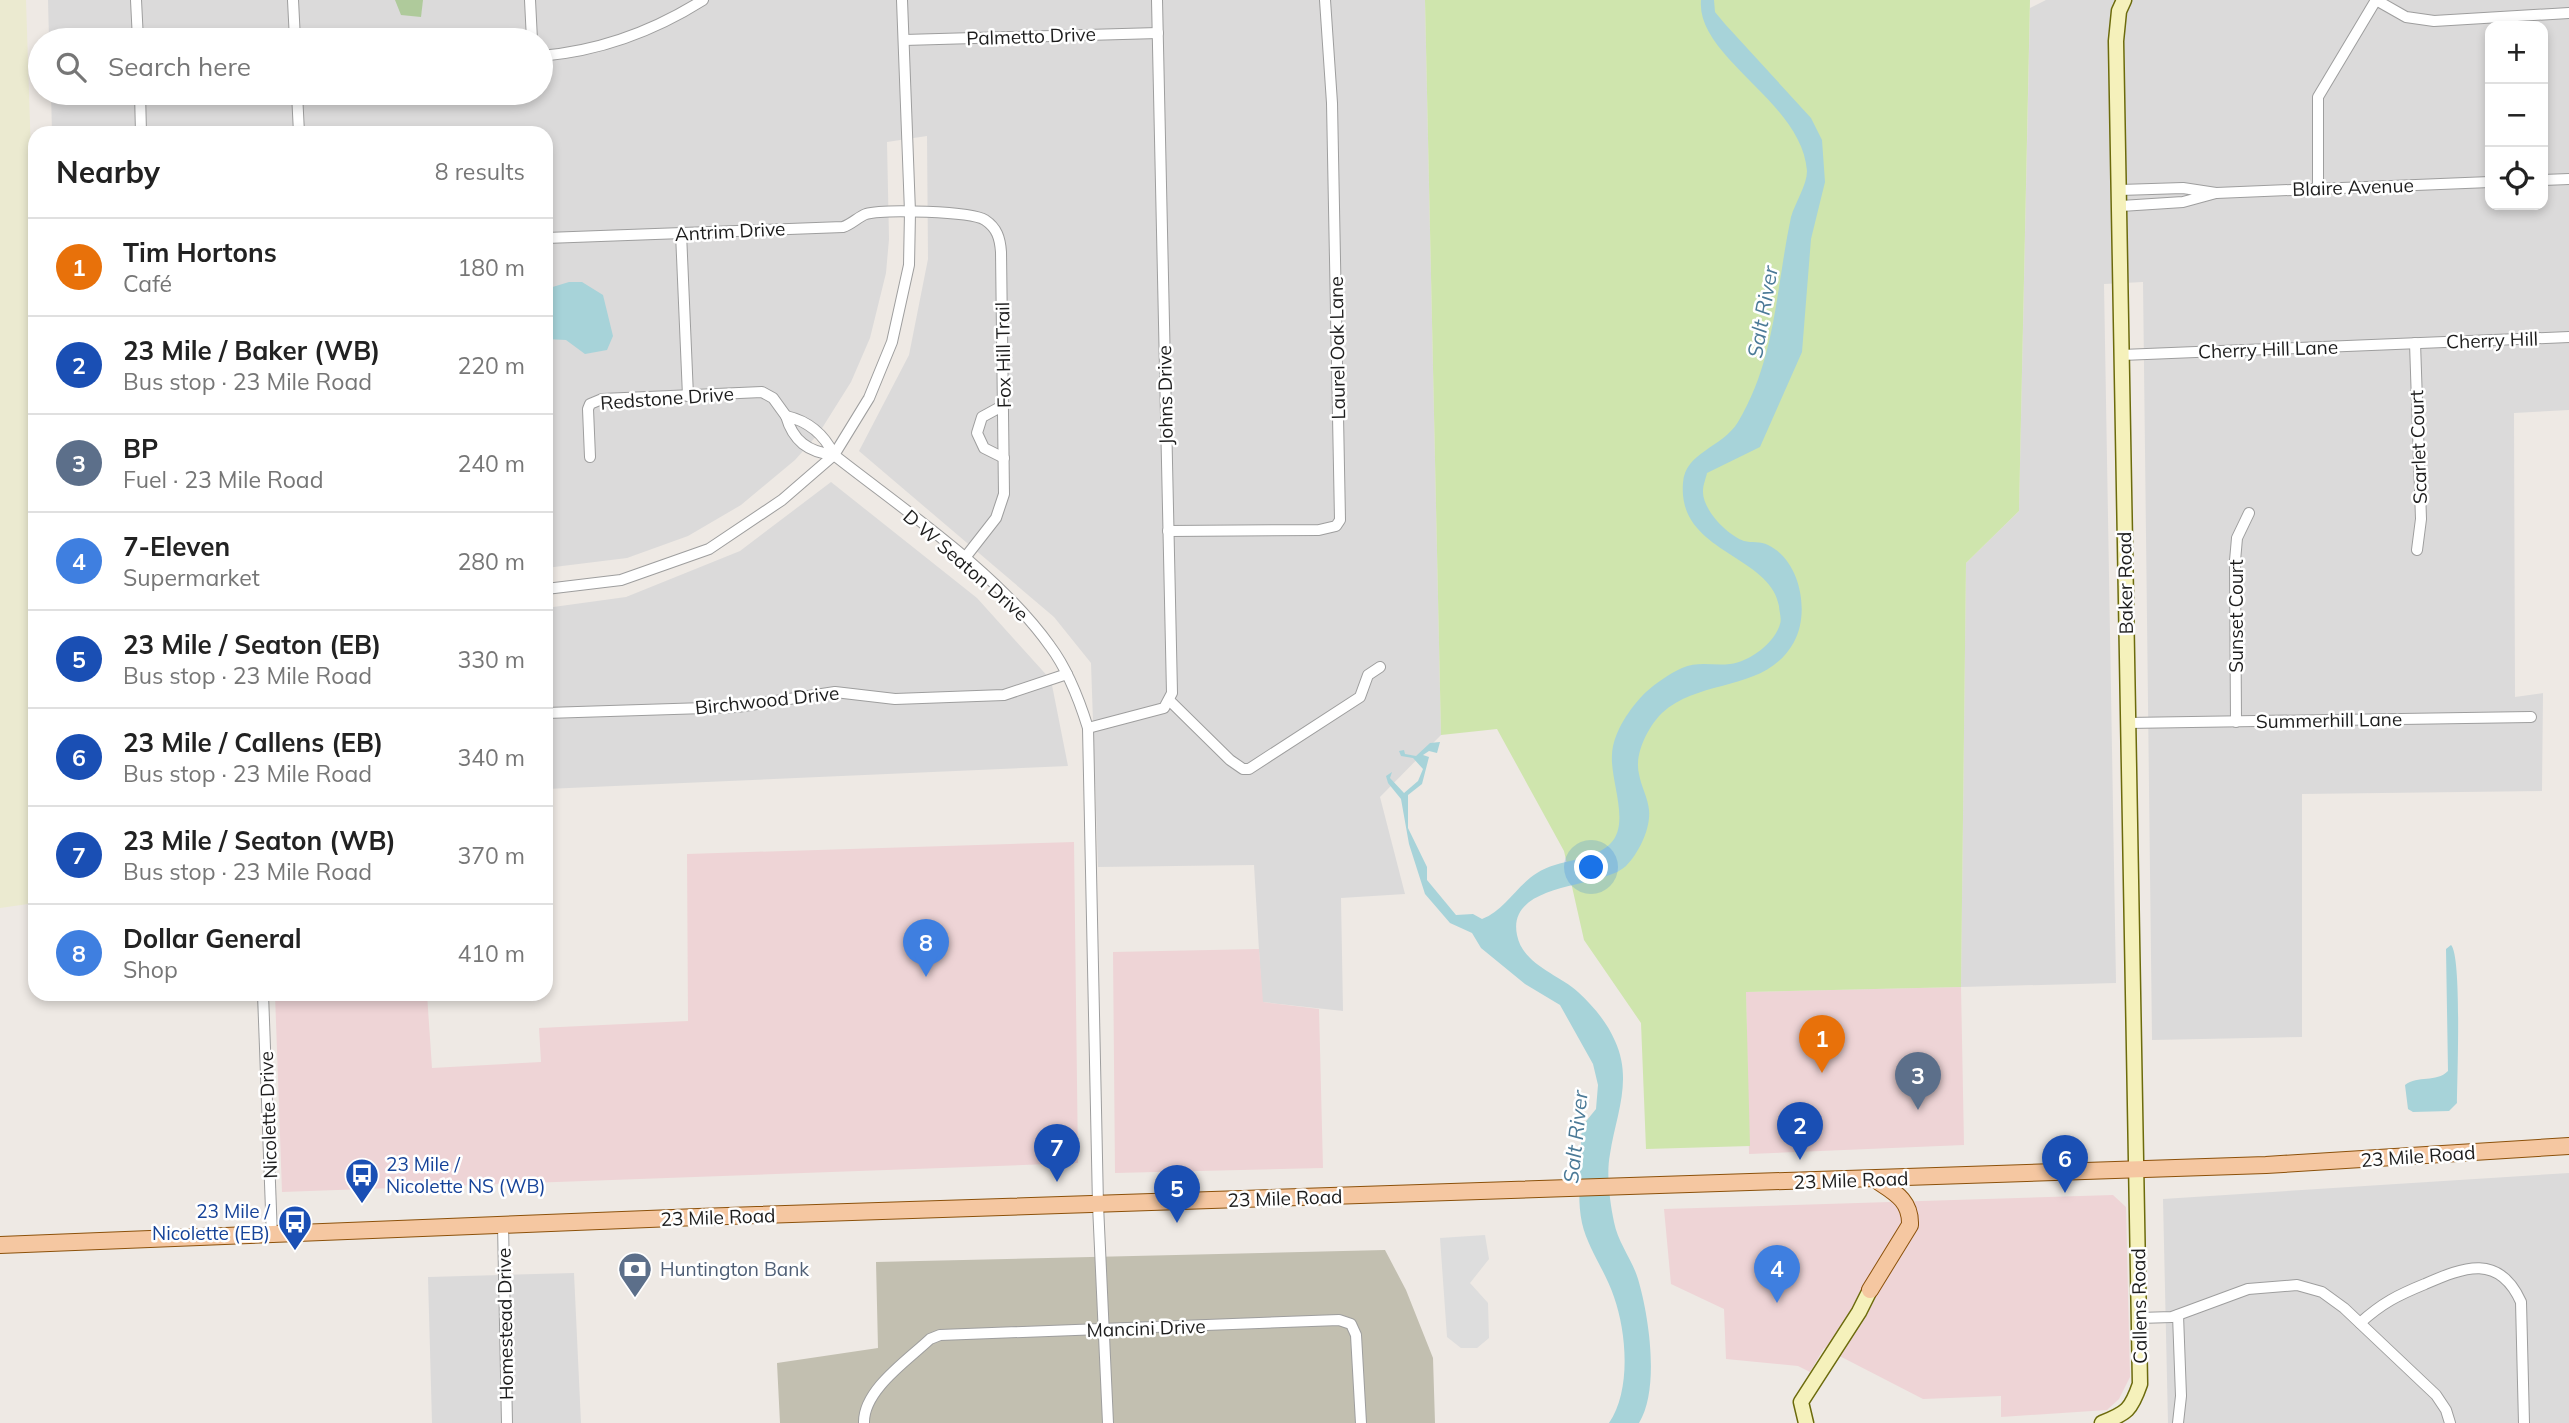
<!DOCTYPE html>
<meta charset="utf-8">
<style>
:root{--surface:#fff;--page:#f2f2f2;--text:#222;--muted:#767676;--line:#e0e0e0;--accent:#db2777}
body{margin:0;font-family:Mulish,sans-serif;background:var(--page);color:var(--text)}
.controls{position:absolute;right:21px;top:21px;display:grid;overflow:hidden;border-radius:14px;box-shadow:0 4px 10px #0003}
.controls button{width:63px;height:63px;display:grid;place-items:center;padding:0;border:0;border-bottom:2px solid var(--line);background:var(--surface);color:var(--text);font:35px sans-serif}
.you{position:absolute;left:1592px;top:868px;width:24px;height:24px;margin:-18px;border:5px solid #fff;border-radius:50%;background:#1a73e8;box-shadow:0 0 0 10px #1a73e833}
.badge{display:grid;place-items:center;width:46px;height:46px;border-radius:50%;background:var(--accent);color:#fff;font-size:23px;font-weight:700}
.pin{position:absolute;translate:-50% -58px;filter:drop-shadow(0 2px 4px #0008)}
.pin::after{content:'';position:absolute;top:37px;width:24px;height:21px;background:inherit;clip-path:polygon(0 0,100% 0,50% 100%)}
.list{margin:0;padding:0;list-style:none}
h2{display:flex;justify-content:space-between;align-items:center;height:91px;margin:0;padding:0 28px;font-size:30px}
h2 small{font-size:23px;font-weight:400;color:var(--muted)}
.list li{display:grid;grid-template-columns:46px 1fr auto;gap:21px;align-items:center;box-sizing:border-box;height:98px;padding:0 28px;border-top:2px solid var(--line)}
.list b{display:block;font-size:26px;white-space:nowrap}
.list p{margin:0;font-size:23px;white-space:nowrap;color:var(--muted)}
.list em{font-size:23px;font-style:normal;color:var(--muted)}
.icon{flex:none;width:38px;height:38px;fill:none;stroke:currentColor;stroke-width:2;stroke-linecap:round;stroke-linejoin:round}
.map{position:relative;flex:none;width:2569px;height:1423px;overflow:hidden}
.search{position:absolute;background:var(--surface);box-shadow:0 4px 10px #0003;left:28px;top:28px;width:525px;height:77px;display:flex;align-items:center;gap:18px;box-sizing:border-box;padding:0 24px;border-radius:38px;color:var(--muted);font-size:26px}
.panel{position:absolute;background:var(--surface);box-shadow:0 4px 10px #0003;left:28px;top:126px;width:525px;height:875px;border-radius:21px}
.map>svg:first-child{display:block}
</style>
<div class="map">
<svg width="2569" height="1423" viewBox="0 0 2569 1423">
<rect width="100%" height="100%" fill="#eee9e4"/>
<g fill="#dbdada" fill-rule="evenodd">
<path d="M 48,0 L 1425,0 L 1441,735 L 1380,797 L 1405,894 L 1341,898 L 1343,1011 L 1262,1002 L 1254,865 L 1098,867 L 1091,663 L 1054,617 L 859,451 L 909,355 L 928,259 L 927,136 L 887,142 L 889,239 L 886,273 L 870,338 L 851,382 L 819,433 L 795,460 L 741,505 L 688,536 L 627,558 L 546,568 L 546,133 L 52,133 L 51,93 L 541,93 L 541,40 L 49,40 Z"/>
<path d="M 2046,0 L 2569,0 L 2569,410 L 2514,413 L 2515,697 L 2543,693 L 2542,791 L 2302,794 L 2302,1037 L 2152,1040 L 2143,282 L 2104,284 L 2116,983 L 1961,987 L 1966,563 L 2019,511 L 2030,8 ZM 2490,26 L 2543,26 L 2543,205 L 2490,205 Z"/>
<path d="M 831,482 L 977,598 L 1051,680 L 1068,766 L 546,789 L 546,608 L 626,597 L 740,551 Z"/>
<path d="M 2569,1173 L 2569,1423 L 2168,1423 L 2163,1199 Z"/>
<path d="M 574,1273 L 581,1423 L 432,1423 L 428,1277 Z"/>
</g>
<g fill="#eed4d6">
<path d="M 1074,842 L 1078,1163 L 282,1192 L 275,994 L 427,994 L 432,1068 L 541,1062 L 539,1028 L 688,1021 L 687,854 Z"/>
<path d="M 1259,949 L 1263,1002 L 1319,1009 L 1323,1168 L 1115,1173 L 1113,952 Z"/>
<path d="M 1961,987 L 1964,1145 L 1749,1154 L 1746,992 Z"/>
<path d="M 2113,1195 L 2126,1207 L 2130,1377 L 2119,1399 L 2107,1410 L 2001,1417 L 2001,1396 L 1923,1399 L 1824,1348 L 1810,1372 L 1798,1366 L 1726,1359 L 1724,1309 L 1671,1284 L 1664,1209 Z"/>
</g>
<path fill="#c2bfb0" d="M 1385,1250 L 1406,1290 L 1433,1358 L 1435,1423 L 780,1423 L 777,1363 L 878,1348 L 876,1262 Z"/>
<path fill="#ebead0" d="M 0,0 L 26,0 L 35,278 L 35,903 L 0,908 Z"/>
<path fill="#cfe5ad" d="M 1425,0 L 2030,0 L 2019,511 L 1966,563 L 1961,987 L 1746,992 L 1750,1146 L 1646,1149 L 1641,1023 L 1584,940 L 1564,851 L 1497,729 L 1441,735 Z"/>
<path fill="#afca9b" d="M 395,0 L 423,0 L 421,17 L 401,15 Z"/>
<path fill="#ddd" d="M 1485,1235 L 1489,1259 L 1470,1283 L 1488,1303 L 1489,1338 L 1477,1348 L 1461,1348 L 1447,1337 L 1440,1238 Z"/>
<g fill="#a7d3d9">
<path d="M 1701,0 L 1714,0 L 1715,12 L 1725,24 L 1811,118 L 1822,140 L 1825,182 L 1811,239 L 1802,352 L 1760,447 L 1707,473 C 1706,478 1703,485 1703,491 C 1702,509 1727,535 1744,541 C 1751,543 1761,541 1768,545 C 1801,561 1810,613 1794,642 C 1766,693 1702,677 1662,713 C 1648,727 1634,754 1639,774 C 1641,786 1648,798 1649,810 C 1651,828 1639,853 1626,866 C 1602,889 1506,881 1517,935 C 1523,965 1558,974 1578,992 C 1593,1006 1607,1022 1615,1041 C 1633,1080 1616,1115 1610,1154 C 1606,1175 1610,1202 1614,1222 C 1618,1243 1632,1259 1638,1279 C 1649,1316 1660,1389 1639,1423 L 1609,1423 C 1631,1391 1627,1334 1614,1297 C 1606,1272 1588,1249 1582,1223 C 1576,1196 1582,1163 1581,1136 L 1583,1125 L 1596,1109 L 1598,1085 L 1593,1064 L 1560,1005 L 1525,984 L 1481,948 L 1472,933 L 1450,923 L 1425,894 L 1409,844 L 1401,799 L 1388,783 L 1386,776 L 1392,772 L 1390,778 L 1404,793 L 1418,781 L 1423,769 L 1413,758 L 1401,756 L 1399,751 L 1404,750 L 1405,754 L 1416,756 L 1430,743 L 1440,742 L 1437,753 L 1429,751 L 1423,755 L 1429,757 L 1422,784 L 1408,795 L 1408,828 L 1427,867 L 1427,880 L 1456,915 L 1473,914 L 1482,919 C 1505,910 1516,886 1537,873 C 1558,859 1593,861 1610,844 C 1631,824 1610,781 1612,755 C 1613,732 1630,708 1646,692 C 1655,684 1670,673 1682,668 C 1698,661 1713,666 1730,664 C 1749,662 1775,643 1780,624 C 1782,619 1779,611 1779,606 C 1770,554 1677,553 1683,483 C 1685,452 1722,448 1738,422 C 1776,359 1776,287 1791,217 C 1795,203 1807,185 1807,171 C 1802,101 1696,58 1701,0 Z"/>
<path d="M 569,282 L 582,282 L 603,295 L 613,336 L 607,350 L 585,354 L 566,340 L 546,339 L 546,289 Z"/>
<path d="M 2451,945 C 2462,956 2457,1079 2457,1103 L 2449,1111 L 2413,1112 L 2408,1109 L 2405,1085 C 2418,1075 2436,1083 2448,1071 L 2446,949 Z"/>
</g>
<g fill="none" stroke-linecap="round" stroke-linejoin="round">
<g stroke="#9e9e9e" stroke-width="12">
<g id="street">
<path d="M 136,0 L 138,40"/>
<path d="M 293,0 L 295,40"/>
<path d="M 530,0 L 532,40"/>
<path d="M 2376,0 L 2406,17 L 2434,21 L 2569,13"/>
<path d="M 904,40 L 1158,33"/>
<path d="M 541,56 C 599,51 654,31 703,0"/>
<path d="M 140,93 L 141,133"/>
<path d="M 297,93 L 299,133"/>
<path d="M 2543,180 L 2569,179"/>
<path d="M 2318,189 L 2318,97 L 2376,0"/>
<path d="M 2120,190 L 2183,188 L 2216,193 L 2183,202 L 2121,206"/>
<path d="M 2216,193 L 2490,182"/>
<path d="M 681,233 L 688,396"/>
<path d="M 546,238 L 843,227 C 852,224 858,217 866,214 C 883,209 971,211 985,220 C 997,228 1000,238 1001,252 L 1004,494 L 996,518 L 964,559"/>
<path d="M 2415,343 L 2421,519 L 2417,550"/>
<path d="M 2122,355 L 2569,337"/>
<path d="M 1004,405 L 982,417 L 977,433 L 984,448 L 1004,458"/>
<path d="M 834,455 C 808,452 793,441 786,416 C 808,421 824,434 834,455 C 904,510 998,573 1050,646 C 1068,670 1079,699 1088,728 L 1098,1205 L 1108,1423"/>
<path d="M 590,457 L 588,409 L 590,404 L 602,399 L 762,392 L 773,398 L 786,416"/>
<path d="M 1168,531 L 1319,530 L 1336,526 L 1340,520 L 1332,103 L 1325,0"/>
<path d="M 546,589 L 621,580 L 709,549 L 782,500 L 834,455 L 869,398 L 892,342 L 909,265 L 910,212 L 902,0"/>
<path d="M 1170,701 L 1230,760 L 1243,769 L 1249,769 L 1360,697 L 1368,675 L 1380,667"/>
<path d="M 546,713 L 737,707 L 835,692 L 895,699 L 1004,695 L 1067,674"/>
<path d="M 2236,722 L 2235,561 L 2237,538 L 2249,513"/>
<path d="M 2127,723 L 2531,717"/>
<path d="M 1088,728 L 1164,708 L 1172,693 L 1157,0"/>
<path d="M 263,994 L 272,1237"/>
<path d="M 503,1225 L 507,1423"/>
<path d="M 2178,1315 L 2181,1396 L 2178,1423"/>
<path d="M 2139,1318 L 2172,1317 L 2248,1289 L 2297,1285 L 2322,1292 L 2344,1308 L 2436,1395 L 2446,1410 L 2450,1423"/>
<path d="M 2360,1323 C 2382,1303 2398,1295 2425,1284 C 2464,1267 2499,1253 2521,1302 L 2524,1423"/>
<path d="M 864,1423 C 863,1390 908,1360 930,1339 L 940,1335 L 1339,1320 L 1351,1324 L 1356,1335 L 1361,1423"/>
</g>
</g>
<g stroke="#6c6b0c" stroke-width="17">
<g id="secondary">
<path d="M 1806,1423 L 1801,1402 L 1859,1312 L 1870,1290"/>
<path d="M 2102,1423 C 2127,1413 2131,1410 2140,1384 L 2116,41 L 2119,11 L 2124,0"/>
</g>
</g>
<g stroke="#8c510a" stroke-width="18">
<g id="primary">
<path d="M 0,1245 L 698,1217 L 2266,1165 L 2569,1146"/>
<path d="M 1870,1290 L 1910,1225 C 1911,1200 1894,1192 1876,1180"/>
</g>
</g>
<use href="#street" stroke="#fff" stroke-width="10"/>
<use href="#secondary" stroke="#f5f1bb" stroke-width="14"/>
<use href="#primary" stroke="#f5c7a1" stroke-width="16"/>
</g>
<defs>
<g id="bus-pin" transform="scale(1.75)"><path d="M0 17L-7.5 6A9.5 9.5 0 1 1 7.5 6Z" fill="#1a4fb4" stroke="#fff"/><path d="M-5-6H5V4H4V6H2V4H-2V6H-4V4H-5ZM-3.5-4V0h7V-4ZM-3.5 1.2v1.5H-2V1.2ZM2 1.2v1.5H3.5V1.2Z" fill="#fff"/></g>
<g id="bank-pin" transform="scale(1.75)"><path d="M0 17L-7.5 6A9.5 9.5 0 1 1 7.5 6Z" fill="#5c6f8a" stroke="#fff"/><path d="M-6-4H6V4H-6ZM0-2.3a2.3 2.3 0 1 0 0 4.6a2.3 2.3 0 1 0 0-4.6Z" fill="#fff"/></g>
</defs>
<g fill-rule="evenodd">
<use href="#bus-pin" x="362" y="1175"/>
<use href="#bus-pin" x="295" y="1222"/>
<use href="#bank-pin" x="635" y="1269"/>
</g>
<g text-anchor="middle" stroke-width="5" stroke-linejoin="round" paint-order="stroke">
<g font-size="19" fill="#1d1d1d" stroke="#fff">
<text transform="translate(1031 36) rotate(-2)" y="7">Palmetto Drive</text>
<text transform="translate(2353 187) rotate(-2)" y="7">Blaire Avenue</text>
<text transform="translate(730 231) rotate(-3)" y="7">Antrim Drive</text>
<text transform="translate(2492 340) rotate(-2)" y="7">Cherry Hill</text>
<text transform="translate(1337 348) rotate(-91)" y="7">Laurel Oak Lane</text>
<text transform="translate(2268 349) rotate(-2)" y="7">Cherry Hill Lane</text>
<text transform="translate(1003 355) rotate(-91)" y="7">Fox Hill Trail</text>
<text transform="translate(1165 395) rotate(-91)" y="7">Johns Drive</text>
<text transform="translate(667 398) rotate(-4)" y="7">Redstone Drive</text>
<text transform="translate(2418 447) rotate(-92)" y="7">Scarlet Court</text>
<text transform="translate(966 565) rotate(41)" y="7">D W Seaton Drive</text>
<text transform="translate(2125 583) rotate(-91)" y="7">Baker Road</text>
<text transform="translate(2236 616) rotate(-90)" y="7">Sunset Court</text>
<text transform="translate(767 700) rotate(-6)" y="7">Birchwood Drive</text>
<text transform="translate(2329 720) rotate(-1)" y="7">Summerhill Lane</text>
<text transform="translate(268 1115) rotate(-92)" y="7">Nicolette Drive</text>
<text transform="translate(2418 1156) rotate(-4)" y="7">23 Mile Road</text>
<text transform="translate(1851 1180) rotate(-2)" y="7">23 Mile Road</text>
<text transform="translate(1285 1198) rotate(-2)" y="7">23 Mile Road</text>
<text transform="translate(718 1217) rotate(-2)" y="7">23 Mile Road</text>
<text transform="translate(2139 1306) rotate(-91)" y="7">Callens Road</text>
<text transform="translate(505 1324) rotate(-91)" y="7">Homestead Drive</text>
<text transform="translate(1146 1328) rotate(-2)" y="7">Mancini Drive</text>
</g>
<g font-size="19" fill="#164399" stroke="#fff" text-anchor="start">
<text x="386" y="1171">23 Mile /<tspan x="386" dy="22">Nicolette NS (WB)</tspan></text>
<text x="270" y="1218" text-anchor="end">23 Mile /<tspan x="270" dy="22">Nicolette (EB)</tspan></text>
</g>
<g font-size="19" fill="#4e5e75" stroke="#fff" text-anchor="start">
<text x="660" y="1276">Huntington Bank</text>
</g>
<g font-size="21" font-style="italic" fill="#4b7a97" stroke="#fff">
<text transform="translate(1763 312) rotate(-80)" y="7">Salt River</text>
<text transform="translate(1576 1137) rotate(-84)" y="7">Salt River</text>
</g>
</g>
</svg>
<div class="controls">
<button>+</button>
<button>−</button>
<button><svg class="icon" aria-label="locate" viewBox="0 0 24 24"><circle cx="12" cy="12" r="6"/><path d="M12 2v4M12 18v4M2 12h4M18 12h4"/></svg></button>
</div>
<div class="you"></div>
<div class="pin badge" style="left:1822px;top:1073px;background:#e8710a">1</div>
<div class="pin badge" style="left:1800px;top:1160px;background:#1a4fb4">2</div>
<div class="pin badge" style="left:1918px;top:1110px;background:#5c6f8a">3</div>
<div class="pin badge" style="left:1777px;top:1303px;background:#3f7fe0">4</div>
<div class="pin badge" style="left:1177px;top:1223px;background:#1a4fb4">5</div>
<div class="pin badge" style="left:2065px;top:1193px;background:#1a4fb4">6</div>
<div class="pin badge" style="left:1057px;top:1182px;background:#1a4fb4">7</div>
<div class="pin badge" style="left:926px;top:977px;background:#3f7fe0">8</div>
<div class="search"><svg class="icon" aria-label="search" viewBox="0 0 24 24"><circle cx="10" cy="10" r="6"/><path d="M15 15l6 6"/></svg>Search here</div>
<section class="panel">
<h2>Nearby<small>8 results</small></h2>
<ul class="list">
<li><span class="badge" style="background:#e8710a">1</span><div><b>Tim Hortons</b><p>Café</p></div><em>180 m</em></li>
<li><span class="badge" style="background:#1a4fb4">2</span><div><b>23 Mile / Baker (WB)</b><p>Bus stop · 23 Mile Road</p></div><em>220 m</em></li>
<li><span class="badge" style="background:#5c6f8a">3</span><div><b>BP</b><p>Fuel · 23 Mile Road</p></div><em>240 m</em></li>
<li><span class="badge" style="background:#3f7fe0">4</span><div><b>7-Eleven</b><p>Supermarket</p></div><em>280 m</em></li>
<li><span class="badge" style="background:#1a4fb4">5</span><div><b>23 Mile / Seaton (EB)</b><p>Bus stop · 23 Mile Road</p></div><em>330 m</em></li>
<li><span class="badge" style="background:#1a4fb4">6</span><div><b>23 Mile / Callens (EB)</b><p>Bus stop · 23 Mile Road</p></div><em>340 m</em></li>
<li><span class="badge" style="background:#1a4fb4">7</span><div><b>23 Mile / Seaton (WB)</b><p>Bus stop · 23 Mile Road</p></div><em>370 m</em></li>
<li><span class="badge" style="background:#3f7fe0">8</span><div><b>Dollar General</b><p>Shop</p></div><em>410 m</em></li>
</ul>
</section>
</div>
